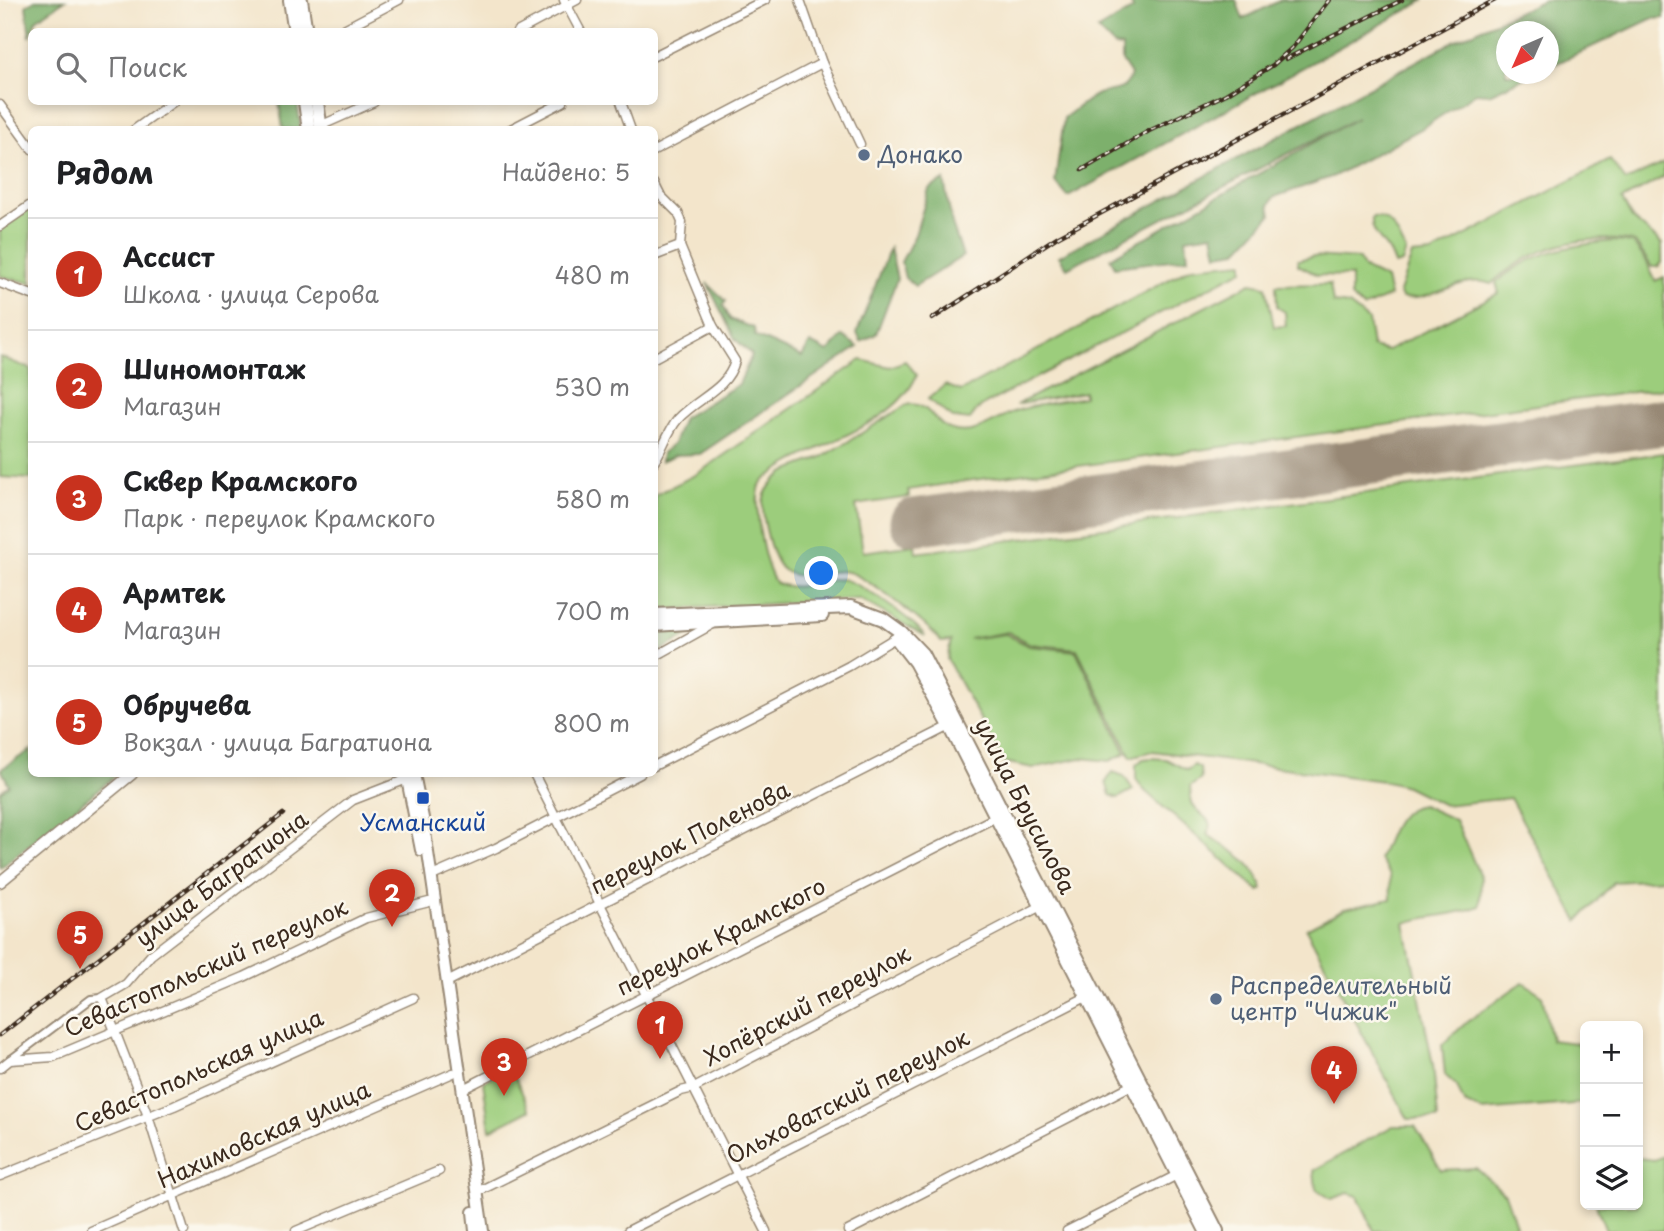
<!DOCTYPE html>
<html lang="ru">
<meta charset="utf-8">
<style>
:root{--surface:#fff;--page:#f2f2f2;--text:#202124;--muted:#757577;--line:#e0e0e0;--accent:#c8321e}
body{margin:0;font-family:"Playpen Sans",sans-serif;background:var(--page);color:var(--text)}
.controls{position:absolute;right:21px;bottom:21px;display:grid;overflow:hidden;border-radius:10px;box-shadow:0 4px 10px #0003}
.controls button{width:63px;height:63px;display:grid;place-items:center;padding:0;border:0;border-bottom:2px solid var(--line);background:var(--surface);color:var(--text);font:35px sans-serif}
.compass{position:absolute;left:1496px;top:21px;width:63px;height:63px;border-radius:50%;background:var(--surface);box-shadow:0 4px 10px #0003;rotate:225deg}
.you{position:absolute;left:822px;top:574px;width:24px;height:24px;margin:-18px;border:5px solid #fff;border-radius:50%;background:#1a73e8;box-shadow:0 0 0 10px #1a73e833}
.badge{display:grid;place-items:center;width:46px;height:46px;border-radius:50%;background:var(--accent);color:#fff;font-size:23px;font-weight:700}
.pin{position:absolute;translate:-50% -58px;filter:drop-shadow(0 2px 4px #0008)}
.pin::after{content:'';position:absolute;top:37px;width:24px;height:21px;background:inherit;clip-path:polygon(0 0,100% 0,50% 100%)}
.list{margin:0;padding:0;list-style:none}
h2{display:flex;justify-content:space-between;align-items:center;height:91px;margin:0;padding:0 28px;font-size:30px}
h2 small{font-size:23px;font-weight:400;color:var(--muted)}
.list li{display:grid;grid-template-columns:46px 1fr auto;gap:21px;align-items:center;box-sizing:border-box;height:112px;padding:0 28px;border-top:2px solid var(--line)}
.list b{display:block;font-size:26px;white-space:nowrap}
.list p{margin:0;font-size:23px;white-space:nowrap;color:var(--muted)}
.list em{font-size:23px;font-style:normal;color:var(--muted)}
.icon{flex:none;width:38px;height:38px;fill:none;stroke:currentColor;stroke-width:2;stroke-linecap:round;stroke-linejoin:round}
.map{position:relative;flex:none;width:1664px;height:1231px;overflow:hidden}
.search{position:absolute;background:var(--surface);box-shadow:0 4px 10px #0003;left:28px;top:28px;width:630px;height:77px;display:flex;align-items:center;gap:18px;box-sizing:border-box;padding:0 24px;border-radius:10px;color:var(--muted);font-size:26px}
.panel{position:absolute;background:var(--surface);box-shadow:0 4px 10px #0003;left:28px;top:126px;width:630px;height:651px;border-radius:10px}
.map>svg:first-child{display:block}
</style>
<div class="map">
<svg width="1664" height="1231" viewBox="0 0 1664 1231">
<rect width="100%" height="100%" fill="#fbf7ec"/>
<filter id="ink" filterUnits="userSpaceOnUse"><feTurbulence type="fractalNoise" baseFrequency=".0143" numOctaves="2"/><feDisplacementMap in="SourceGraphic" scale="14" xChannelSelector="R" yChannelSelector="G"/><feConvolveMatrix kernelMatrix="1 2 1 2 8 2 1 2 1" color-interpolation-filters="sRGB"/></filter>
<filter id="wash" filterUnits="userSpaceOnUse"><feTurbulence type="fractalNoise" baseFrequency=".00686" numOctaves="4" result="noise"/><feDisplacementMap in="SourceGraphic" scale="28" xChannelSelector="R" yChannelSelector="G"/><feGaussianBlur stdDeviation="1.57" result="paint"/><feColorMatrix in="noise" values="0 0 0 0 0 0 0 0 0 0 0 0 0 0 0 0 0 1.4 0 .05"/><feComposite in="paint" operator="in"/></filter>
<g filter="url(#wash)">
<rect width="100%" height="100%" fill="#f3e5cb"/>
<g fill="#9ccd7c" stroke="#6c7c4d" stroke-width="2">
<path d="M 1610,160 L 1626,181 L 1664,163 L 1664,177 L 1622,200 L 1632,218 L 1662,244 L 1662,263 L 1657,267 L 1652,267 L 1635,242 C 1583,233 1530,247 1491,284 C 1460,273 1434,303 1402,298 L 1399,292 L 1412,255 L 1432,253 Z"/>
<path d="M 31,201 L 31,283 L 0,276 L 0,223 Z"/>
<path d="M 1372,217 C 1392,215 1398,236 1406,251 L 1402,263 L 1395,265 C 1390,243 1370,238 1372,217 Z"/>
<path d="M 1614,241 L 1633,243 L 1647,262 L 1655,281 L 1664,277 L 1664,388 L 973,480 L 908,490 L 909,497 L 856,505 L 863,552 L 915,545 L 916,553 L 1664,453 L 1664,879 L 1614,882 L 1578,921 L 1510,798 L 1444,805 L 1406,786 L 1391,782 L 1152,751 L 1131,757 L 1077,649 L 1030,644 L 1008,632 L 969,639 L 1006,634 L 1029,646 L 1076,651 L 1126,753 L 1110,761 L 1081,758 L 1033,768 L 1004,762 L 947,659 L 951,641 L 941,642 C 933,628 865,576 848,572 C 827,567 807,584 785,571 C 771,563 762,517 763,502 C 764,493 770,485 776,479 C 790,466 808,464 824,456 C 852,440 879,422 906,405 C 930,400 933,425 952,430 C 977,438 998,416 1019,410 C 1040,404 1063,401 1084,397 L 1084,392 L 1016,405 L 1251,283 L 1266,286 L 1274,327 L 1286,326 L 1285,312 L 1277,307 L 1276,285 L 1330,284 L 1333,303 L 1349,305 L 1368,320 L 1372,347 L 1387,351 L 1499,293 L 1496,283 C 1529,252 1571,245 1614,241 Z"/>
<path d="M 1313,256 L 1359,259 L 1363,268 L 1386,279 L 1390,296 L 1363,308 L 1351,297 L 1351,276 L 1317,275 L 1298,265 L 1298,260 Z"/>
<path d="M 1243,262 L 1243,270 L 987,403 L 976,411 L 970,420 L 953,418 L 928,399 L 945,385 L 961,391 L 1192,267 Z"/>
<path d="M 0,357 L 31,369 L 31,479 L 0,477 Z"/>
<path d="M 861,360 L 890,367 L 905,361 L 917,375 C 892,432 805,443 761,483 C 752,501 763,567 776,583 C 798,592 817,581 840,579 C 855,579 916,622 925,636 L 859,599 L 655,610 L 655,495 L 697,474 Z"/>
<path d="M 1151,758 L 1166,759 L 1187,770 L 1194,765 L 1200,768 L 1201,779 L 1190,787 C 1191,792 1190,800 1193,805 C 1200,817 1216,818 1207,834 C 1233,854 1250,855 1263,889 L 1259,891 L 1145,791 L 1136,779 L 1136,765 L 1143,759 Z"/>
<path d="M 1113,772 L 1124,776 L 1133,790 L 1118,798 L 1110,795 L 1106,782 Z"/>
<path d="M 1422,805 L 1455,820 L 1481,878 L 1480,906 C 1455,916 1430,915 1405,923 L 1433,1065 L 1438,1119 L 1408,1119 L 1306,929 L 1344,909 L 1391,899 L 1390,875 L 1379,859 C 1389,837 1395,808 1422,805 Z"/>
<path d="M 1523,982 L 1542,995 L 1551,1040 L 1576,1043 L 1585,1050 L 1585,1103 L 1482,1111 L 1464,1103 L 1457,1086 L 1445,1075 L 1442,1045 L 1468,1021 Z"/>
<path d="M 510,1067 L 530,1110 L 490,1130 L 483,1082 Z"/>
<path d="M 1393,1126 L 1415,1126 L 1441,1170 L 1476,1168 L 1505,1194 L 1516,1225 L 1506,1231 L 1374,1231 L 1358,1196 L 1348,1193 L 1331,1199 L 1316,1189 L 1314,1170 Z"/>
<path d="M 1664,1156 L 1664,1231 L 1606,1231 L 1596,1205 L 1638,1205 L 1638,1158 L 1654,1160 Z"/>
</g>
<g fill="#7db06c" stroke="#5c6d45" stroke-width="2">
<path d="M 35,0 L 65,0 L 36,20 L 30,37 L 26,6 Z"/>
<path d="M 1130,0 L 1236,0 L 1243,19 L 1281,0 L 1425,0 L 1068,197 L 1055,182 L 1064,118 C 1075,110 1086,100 1098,94 C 1113,88 1124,95 1131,75 L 1122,61 L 1122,47 L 1114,46 L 1098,30 L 1133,9 Z"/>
<path d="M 1544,0 L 1664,0 L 1664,18 L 1651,19 L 1549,67 L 1548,32 L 1506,32 L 1506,74 L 1533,74 L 1489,94 L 1476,93 L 1421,129 L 1334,176 L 1274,197 L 1269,205 L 1271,215 L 1237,251 L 1217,254 L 1213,234 L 1186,238 L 1188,258 L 1115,267 L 1110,258 L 1357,118 L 1067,268 L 1059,256 L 1454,41 Z"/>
<path d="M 279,102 L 297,102 L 301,129 L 283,129 Z"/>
<path d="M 944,180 L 952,224 L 963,256 L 915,286 L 905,278 L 901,262 L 915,235 L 929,189 Z"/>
<path d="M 890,248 L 897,279 L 876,334 L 861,342 L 857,333 Z"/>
<path d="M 707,283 L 726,301 L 723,305 L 730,319 L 754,328 L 755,336 L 802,357 L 810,343 L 828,352 L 843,336 L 858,347 L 700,454 L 676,455 L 661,461 L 662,453 L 673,444 L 683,418 L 739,384 L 752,355 L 735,339 Z"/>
<path d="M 699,629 L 655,654 L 654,632 Z"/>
<path d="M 31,750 L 32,774 L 118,774 L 0,868 L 0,792 L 9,785 L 1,769 Z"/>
</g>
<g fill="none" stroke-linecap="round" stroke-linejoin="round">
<path stroke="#978874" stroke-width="47" d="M 913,522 L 1664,422"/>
</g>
</g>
<g filter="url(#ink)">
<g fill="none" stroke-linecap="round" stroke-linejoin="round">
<g stroke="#978874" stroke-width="10">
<path id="pedestrian" d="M 10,1060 L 91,999 L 102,998"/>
</g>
<g stroke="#978874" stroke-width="11">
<g id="minor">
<path d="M 564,0 L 581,32"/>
<path d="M 800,0 L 822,63 L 860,144"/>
<path d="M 338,32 L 399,0"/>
<path d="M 517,32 L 577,0"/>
<path d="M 654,56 L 765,0"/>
<path d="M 621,102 L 631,130"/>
<path d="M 0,105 L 32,149"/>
<path d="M 320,126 L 374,102"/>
<path d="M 134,130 L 173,102"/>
<path d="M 509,130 L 563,102"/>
<path d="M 654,151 L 822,63"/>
<path d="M 654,183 L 660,195 L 678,213 L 682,222 L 680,246 L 713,326 L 735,361 C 727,390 697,398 678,419 C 667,432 663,448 654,462"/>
<path d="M 0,226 L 32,204"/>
<path d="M 654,256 L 680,246"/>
<path d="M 0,283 L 32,295"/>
<path d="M 654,358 L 713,326"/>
<path d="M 654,657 L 713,624"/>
<path d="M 654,766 L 849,666 L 895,638"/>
<path d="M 534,774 L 766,1231"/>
<path d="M 432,876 L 496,848 L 640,774"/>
<path d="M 447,982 L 950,726"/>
<path d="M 0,1068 L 10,1060 L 53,1057 L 244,977 L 366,918 L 429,902"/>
<path d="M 463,1089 L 996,817"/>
<path d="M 0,1176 L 174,1106 L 413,998"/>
<path d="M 477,1192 L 681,1091 L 694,1088 L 1041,906"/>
<path d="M 91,1231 L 453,1073"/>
<path d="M 184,1231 L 148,1116 L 102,998 L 126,984 L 151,955 L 353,800 L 407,779"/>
<path d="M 296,1231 L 439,1171"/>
<path d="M 628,1231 L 1086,997"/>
<path d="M 848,1231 L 1132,1085"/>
<path d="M 1067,1231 L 1177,1175"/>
</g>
</g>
<g stroke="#978874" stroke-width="13">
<path id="tertiary" d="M 0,882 L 132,774"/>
</g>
<g stroke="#978874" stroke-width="14">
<g id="secondary">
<path d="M 406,774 L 421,850"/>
<path d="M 414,774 L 423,818 L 483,1231"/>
<path d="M 473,1212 L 475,1231"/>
</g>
</g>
<g stroke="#978874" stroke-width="16">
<g id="primary">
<path d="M 290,0 L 295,32"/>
<path d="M 301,0 L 306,32"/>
<path d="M 305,102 L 309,130"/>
<path d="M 317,102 L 321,130"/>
<path d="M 654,615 L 851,607 L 883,619 L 901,632 L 922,654 L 1217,1231"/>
<path d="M 654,625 L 822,615"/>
<path d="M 897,639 L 915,662 L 950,726 L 1206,1231"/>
</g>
</g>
<use href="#pedestrian" stroke="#fff" stroke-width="6"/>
<use href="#minor" stroke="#fff" stroke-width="8"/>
<use href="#tertiary" stroke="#fff" stroke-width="10"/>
<use href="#secondary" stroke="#fff" stroke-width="10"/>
<use href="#primary" stroke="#fff" stroke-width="12"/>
<g stroke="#3b2a1e" stroke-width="4.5">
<g id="rail">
<path d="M 1286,59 L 1402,0"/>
<path d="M 1082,170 L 1149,131 L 1226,94 L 1273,65 L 1293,47 L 1329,0"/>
<path d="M 932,319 L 1057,237 L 1495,0"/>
<path d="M 0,1035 L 283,814"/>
</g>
</g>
<use href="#rail" stroke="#fbf7ec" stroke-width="2" stroke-dasharray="5" stroke-linecap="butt"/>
</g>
</g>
<g fill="#5c6f8a" stroke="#fbf7ec" stroke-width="2.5">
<circle cx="864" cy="155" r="7"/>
<circle cx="1216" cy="999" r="7"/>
</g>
<rect fill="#1a4fb4" stroke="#fbf7ec" stroke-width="2.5" x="416" y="791" width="14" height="14" rx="3.5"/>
<g text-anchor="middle" stroke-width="5" stroke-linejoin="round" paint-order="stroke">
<g font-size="23" fill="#4e5e75" stroke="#fbf7ec" text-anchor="start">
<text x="878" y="163">Донако</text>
<text x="1230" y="994">Распределительный<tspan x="1230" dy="26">центр "Чижик"</tspan></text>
</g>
<g font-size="23" fill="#3b2a1e" stroke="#fbf7ec">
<text transform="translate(1025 806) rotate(63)" y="8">улица Брусилова</text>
<text transform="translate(690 838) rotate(-27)" y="8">переулок Поленова</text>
<text transform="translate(222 879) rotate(-37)" y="8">улица Багратиона</text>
<text transform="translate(721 937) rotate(-27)" y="8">переулок Крамского</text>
<text transform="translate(206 968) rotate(-24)" y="8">Севастопольский переулок</text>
<text transform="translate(807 1006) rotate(-28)" y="8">Хопёрский переулок</text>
<text transform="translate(199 1071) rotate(-24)" y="8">Севастопольская улица</text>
<text transform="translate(848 1097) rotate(-27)" y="8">Ольховатский переулок</text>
<text transform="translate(264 1135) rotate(-24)" y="8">Нахимовская улица</text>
</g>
<g font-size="23" fill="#164399" stroke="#fbf7ec">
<text x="423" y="831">Усманский</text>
</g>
</g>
</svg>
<div class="controls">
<button>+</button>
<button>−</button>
<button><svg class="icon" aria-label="layers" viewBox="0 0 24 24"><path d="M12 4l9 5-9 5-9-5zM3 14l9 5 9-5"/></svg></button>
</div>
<svg class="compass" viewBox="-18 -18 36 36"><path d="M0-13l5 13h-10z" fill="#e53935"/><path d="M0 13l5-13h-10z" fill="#757577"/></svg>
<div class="you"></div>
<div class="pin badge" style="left:660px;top:1059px">1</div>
<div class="pin badge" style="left:392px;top:927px">2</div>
<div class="pin badge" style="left:504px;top:1096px">3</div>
<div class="pin badge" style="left:1334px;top:1104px">4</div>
<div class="pin badge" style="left:80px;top:969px">5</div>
<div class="search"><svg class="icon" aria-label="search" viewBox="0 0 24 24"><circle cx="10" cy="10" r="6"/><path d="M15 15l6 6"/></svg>Поиск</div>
<section class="panel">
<h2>Рядом<small>Найдено: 5</small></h2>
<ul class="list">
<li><span class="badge">1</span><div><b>Ассист</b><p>Школа · улица Серова</p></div><em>480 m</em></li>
<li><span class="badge">2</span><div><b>Шиномонтаж</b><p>Магазин</p></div><em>530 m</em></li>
<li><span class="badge">3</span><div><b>Сквер Крамского</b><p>Парк · переулок Крамского</p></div><em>580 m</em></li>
<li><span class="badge">4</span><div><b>Армтек</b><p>Магазин</p></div><em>700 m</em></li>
<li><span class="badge">5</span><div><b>Обручева</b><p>Вокзал · улица Багратиона</p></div><em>800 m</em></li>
</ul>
</section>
</div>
